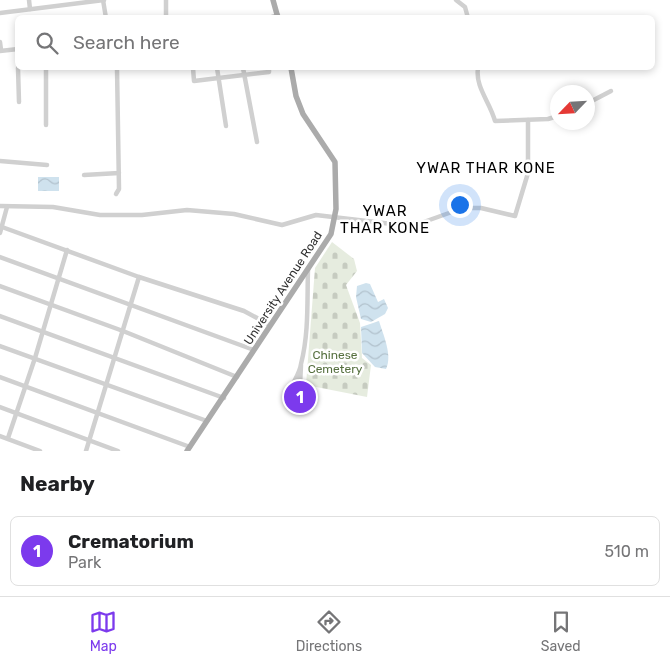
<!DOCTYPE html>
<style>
:root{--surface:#fff;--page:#f2f2f2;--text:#202124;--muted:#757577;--line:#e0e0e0;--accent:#7c3aed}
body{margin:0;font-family:Rubik,sans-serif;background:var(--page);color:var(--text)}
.compass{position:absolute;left:550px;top:85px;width:45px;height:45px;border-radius:50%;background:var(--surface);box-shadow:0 2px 8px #0003;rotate:245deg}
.you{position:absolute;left:459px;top:204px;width:18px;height:18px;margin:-12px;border:4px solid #fff;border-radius:50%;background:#1a73e8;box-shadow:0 0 0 8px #1a73e833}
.badge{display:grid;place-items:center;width:32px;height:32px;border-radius:50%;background:var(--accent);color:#fff;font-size:16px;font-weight:700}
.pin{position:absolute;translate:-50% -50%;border:2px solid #fff;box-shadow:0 1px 5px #0006}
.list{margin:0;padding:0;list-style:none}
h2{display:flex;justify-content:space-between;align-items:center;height:65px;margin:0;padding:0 20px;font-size:21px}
h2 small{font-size:16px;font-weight:400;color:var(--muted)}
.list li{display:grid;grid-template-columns:32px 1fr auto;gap:15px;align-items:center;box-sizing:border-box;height:70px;margin:0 10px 10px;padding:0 10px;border:1px solid var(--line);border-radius:8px}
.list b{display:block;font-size:19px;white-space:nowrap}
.list p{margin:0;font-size:16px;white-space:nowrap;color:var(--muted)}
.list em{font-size:16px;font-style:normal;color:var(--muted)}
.icon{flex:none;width:28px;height:28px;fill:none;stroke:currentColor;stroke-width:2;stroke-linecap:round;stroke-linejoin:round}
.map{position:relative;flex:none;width:670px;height:451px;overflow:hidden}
.search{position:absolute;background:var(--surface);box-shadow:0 2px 8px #0003;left:15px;right:15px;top:15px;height:55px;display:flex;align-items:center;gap:12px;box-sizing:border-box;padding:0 18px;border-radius:8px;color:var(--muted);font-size:19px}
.sheet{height:145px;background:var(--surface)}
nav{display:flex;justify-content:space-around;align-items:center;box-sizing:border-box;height:70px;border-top:1px solid var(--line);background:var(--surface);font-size:14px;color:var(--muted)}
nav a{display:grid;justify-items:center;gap:2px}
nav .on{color:var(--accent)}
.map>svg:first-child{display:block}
</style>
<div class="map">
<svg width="670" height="451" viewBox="0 0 670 451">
<defs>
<pattern id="cemetery-stones" width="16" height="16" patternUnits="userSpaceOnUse" patternTransform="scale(1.25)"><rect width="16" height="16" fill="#e6ecdf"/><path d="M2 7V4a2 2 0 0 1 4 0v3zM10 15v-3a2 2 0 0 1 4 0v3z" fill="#c6cbc0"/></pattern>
<pattern id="water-waves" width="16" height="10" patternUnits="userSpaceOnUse" patternTransform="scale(1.25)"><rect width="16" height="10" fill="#cfe2ee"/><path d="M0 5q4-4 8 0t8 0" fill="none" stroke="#b2c2cd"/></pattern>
</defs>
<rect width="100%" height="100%" fill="#fff"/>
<path fill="url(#cemetery-stones)" d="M 332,242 L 354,259 L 357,271 L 346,285 L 360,323 L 362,358 L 371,365 L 367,397 L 306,385 L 315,268 Z"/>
<g fill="url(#water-waves)">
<rect x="38" y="177" width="21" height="14"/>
<path d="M 366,283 L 370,284 L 378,302 L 384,299 L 388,308 L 385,314 L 371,322 L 361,319 L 356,297 L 357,286 Z"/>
<path d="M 379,321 C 383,334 393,356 386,369 L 375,367 L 362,353 L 361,327 Z"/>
</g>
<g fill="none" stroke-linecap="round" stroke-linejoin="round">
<g stroke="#d0d0d0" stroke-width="4.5">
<path d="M 29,0 L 30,9"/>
<path d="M 103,0 L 106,18"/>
<path d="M 456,0 L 465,7 L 468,18"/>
<path d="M 0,13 L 104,0"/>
<path d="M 166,18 L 166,0"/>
<path d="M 269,18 L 278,15"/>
<path d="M 0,42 L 1,50"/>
<path d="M 0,51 L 18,49"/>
<path d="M 18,68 L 19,102"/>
<path d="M 46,68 L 46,125"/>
<path d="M 193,68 L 194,81 L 269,72 L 269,68"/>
<path d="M 217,68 L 226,126"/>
<path d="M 243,68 L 257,142"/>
<path d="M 478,68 C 475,87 490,102 495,121 L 548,119 L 558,116"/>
<path d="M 588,103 L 611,91"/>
<path d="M 0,161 L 47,165"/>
<path d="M 84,175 L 119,173"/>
<path d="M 116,194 L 119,189 L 117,68"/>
<path d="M 0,206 L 53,207 L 100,215 L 142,215 L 187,210 L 234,214 L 282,225 L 316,215 L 392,224 L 421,223 L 463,208 L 481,208 L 515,216 L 528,173 L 528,120"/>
<path d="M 2,227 L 139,277 L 244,311 L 270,325"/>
<path d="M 0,233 L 7,207"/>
<path d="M 0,257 L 254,350"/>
<path d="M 0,286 L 123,331 L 237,377"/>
<path d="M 0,316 L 224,398"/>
<path d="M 0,346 L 207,421"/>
<path d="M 301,365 L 300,386 L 294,390 L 292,386 C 295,379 300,372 301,364 C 309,333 307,301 308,270"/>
<path d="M 0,377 L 190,447"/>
<path d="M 0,407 L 118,451"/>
<path d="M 0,436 L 40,451"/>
<path d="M 8,438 L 35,358 L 67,250"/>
<path d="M 86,451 L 139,277"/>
</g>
<g stroke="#ababab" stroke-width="5.5">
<path d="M 273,0 L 278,18"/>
<path d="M 187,451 L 331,234 L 336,209 L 335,162 L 303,114 L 296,96 L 291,68"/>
</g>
</g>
<g text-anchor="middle" stroke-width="5" stroke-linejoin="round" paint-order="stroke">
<g font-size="12" fill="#333" stroke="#fff">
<text transform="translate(283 288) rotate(-57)" y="4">University Avenue Road</text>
</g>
<g font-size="12" fill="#56703f" stroke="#fff">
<text x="335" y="359">Chinese<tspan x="335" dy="14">Cemetery</tspan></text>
</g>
<g font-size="15" letter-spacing="1" fill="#000" stroke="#fff">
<text x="486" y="173">YWAR THAR KONE</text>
<text x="385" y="216">YWAR<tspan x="385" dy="17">THAR KONE</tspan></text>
</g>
</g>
</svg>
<svg class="compass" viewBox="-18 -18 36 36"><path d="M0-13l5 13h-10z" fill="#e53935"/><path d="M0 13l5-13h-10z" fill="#757577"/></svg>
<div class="you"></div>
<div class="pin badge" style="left:300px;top:397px">1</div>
<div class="search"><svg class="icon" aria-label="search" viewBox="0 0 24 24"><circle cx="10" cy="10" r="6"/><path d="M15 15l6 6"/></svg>Search here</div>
</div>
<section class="sheet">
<h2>Nearby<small></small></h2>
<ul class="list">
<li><span class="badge">1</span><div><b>Crematorium</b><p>Park</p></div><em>510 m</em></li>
</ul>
</section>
<nav>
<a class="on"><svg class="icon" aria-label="map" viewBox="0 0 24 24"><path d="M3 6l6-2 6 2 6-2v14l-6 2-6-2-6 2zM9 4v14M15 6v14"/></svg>Map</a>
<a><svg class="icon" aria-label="directions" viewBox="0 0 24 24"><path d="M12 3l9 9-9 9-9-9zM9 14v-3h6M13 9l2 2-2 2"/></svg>Directions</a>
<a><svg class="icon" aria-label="saved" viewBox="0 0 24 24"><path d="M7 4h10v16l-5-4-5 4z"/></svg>Saved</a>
</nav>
